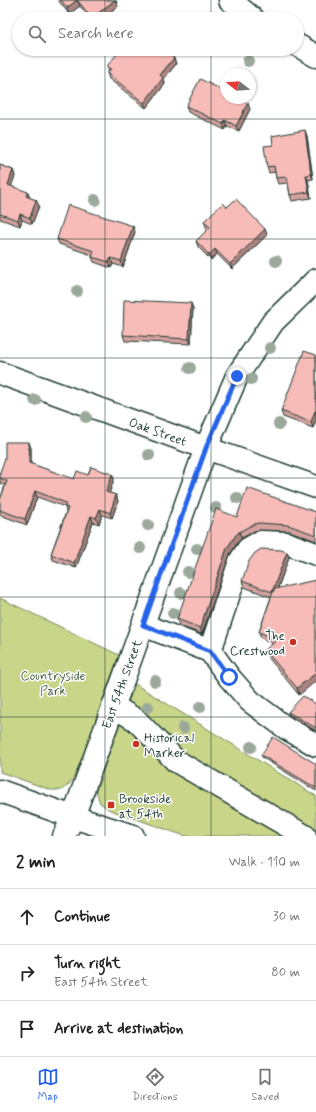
<!DOCTYPE html>
<meta charset="utf-8">
<style>
:root{--surface:#fff;--page:#f2f2f2;--text:#222;--muted:#767676;--line:#e0e0e0;--accent:#2563eb}
body{margin:0;font-family:Mynerve,sans-serif;background:var(--page);color:var(--text)}
.compass{position:absolute;left:220px;top:68px;width:36px;height:36px;border-radius:50%;background:var(--surface);box-shadow:0 1px 3px #0004;rotate:287deg}
.stop{position:absolute;width:12px;height:12px;margin:-9px;border:3px solid #2563eb;border-radius:50%;background:#fff}
.stop.end{background:#2563eb;border-color:#fff;box-shadow:0 1px 4px #0008}
.list{margin:0;padding:0;list-style:none}
h2{display:flex;justify-content:space-between;align-items:center;height:52px;margin:0;padding:0 16px;font-size:17px}
h2 small{font-size:13px;font-weight:400;color:var(--muted)}
.list li{display:grid;grid-template-columns:26px 1fr auto;gap:12px;align-items:center;box-sizing:border-box;height:56px;padding:0 16px;border-top:1px solid var(--line)}
.list b{display:block;font-size:15px;white-space:nowrap}
.list p{margin:0;font-size:13px;white-space:nowrap;color:var(--muted)}
.list em{font-size:13px;font-style:normal;color:var(--muted)}
.icon{flex:none;width:22px;height:22px;fill:none;stroke:currentColor;stroke-width:2;stroke-linecap:round;stroke-linejoin:round}
.map{position:relative;flex:none;width:316px;height:836px;overflow:hidden}
.search{position:absolute;background:var(--surface);box-shadow:0 1px 3px #0004;left:12px;right:12px;top:12px;height:44px;display:flex;align-items:center;gap:10px;box-sizing:border-box;padding:0 14px;border-radius:22px;color:var(--muted);font-size:15px}
.sheet{height:220px;background:var(--surface)}
nav{display:flex;justify-content:space-around;align-items:center;box-sizing:border-box;height:56px;border-top:1px solid var(--line);background:var(--surface);font-size:11px;color:var(--muted)}
nav a{display:grid;justify-items:center;gap:2px}
nav .on{color:var(--accent)}
.map>svg:first-child{display:block}
</style>
<div class="map">
<svg width="316" height="836" viewBox="0 0 316 836">
<rect width="100%" height="100%" fill="#fff"/>
<filter id="ink" filterUnits="userSpaceOnUse"><feTurbulence type="fractalNoise" baseFrequency=".025" numOctaves="2"/><feDisplacementMap in="SourceGraphic" scale="8" xChannelSelector="R" yChannelSelector="G"/><feConvolveMatrix kernelMatrix="1 2 1 2 8 2 1 2 1" color-interpolation-filters="sRGB"/></filter>
<g filter="url(#ink)">
<g fill="#c9d68a" stroke="#748a5f">
<path d="M 0,598 L 119,655 L 77,772 L 70,783 L 62,790 L 51,790 L 0,772 Z"/>
<path d="M 135,684 L 316,796 L 316,836 L 185,836 L 110,810 L 100,803 L 96,791 L 111,748 Z"/>
</g>
<g fill="none" stroke-linecap="round" stroke-linejoin="round">
<g stroke="#1f3d34" stroke-width="25">
<g id="minor">
<path d="M 230,0 L 253,19"/>
<path d="M 297,45 L 316,56"/>
<path d="M 0,373 L 206,448 L 316,487"/>
<path d="M 143,625 L 210,651 L 229,677 L 250,701 L 286,728 L 316,745"/>
<path d="M 210,651 L 240,561 L 248,549 L 260,542 L 286,543 L 316,554"/>
<path d="M 113,706 L 136,720 L 176,761 L 305,836"/>
<path d="M 64,836 L 73,817 L 123,680 L 206,448 L 237,376 L 273,322 L 316,280"/>
</g>
</g>
<g stroke="#1f3d34" stroke-width="25">
<path id="major" d="M 0,791 L 73,817 L 133,836"/>
</g>
<use href="#minor" stroke="#fff" stroke-width="22"/>
<use href="#major" stroke="#fff" stroke-width="22"/>
</g>
<g fill="#9ba99b">
<circle cx="248" cy="61" r="6"/>
<circle cx="95" cy="200" r="6"/>
<circle cx="276" cy="261" r="6"/>
<circle cx="77" cy="291" r="6"/>
<circle cx="270" cy="348" r="6"/>
<circle cx="190" cy="368" r="6"/>
<circle cx="251" cy="379" r="6"/>
<circle cx="35" cy="400" r="6"/>
<circle cx="86" cy="417" r="6"/>
<circle cx="279" cy="424" r="6"/>
<circle cx="149" cy="455" r="6"/>
<circle cx="237" cy="498" r="6"/>
<circle cx="216" cy="508" r="6"/>
<circle cx="148" cy="525" r="6"/>
<circle cx="140" cy="548" r="6"/>
<circle cx="197" cy="549" r="6"/>
<circle cx="188" cy="572" r="6"/>
<circle cx="181" cy="593" r="6"/>
<circle cx="173" cy="613" r="6"/>
<circle cx="155" cy="681" r="6"/>
<circle cx="148" cy="707" r="6"/>
<circle cx="200" cy="707" r="6"/>
<circle cx="183" cy="728" r="6"/>
<circle cx="251" cy="747" r="6"/>
</g>
<g fill="#d4a19e" stroke="#1f3d34">
<path d="M 58,0 L 116,0 L 118,6 L 100,19 L 90,19 L 80,6 L 69,14 Z"/>
<path d="M 174,58 L 176,64 L 164,79 L 165,84 L 146,108 L 109,79 L 107,73 L 109,71 L 107,66 Z"/>
<path d="M 186,106 L 250,109 L 239,131 L 227,126 L 225,130 L 188,112 Z"/>
<path d="M 307,136 L 313,179 L 308,180 L 311,198 L 292,201 L 290,195 L 288,183 L 278,184 L 276,178 L 275,172 L 269,173 L 267,167 L 273,145 Z"/>
<path d="M 0,165 L 13,170 L 15,176 L 11,186 L 30,198 L 36,200 L 39,206 L 32,224 L 22,220 L 20,226 L 0,219 Z"/>
<path d="M 227,207 L 265,229 L 267,235 L 232,269 L 217,254 L 211,260 L 198,247 L 196,241 L 208,229 L 206,227 L 204,221 Z"/>
<path d="M 135,232 L 123,267 L 113,264 L 111,268 L 94,262 L 92,257 L 92,255 L 59,244 L 57,239 Z"/>
<path d="M 193,308 L 191,344 L 125,341 L 123,335 Z"/>
<path d="M 316,355 L 316,420 L 313,428 L 283,417 L 281,411 Z"/>
<path d="M 31,448 L 31,464 L 74,479 L 88,475 L 112,474 L 114,479 L 109,493 L 116,495 L 118,501 L 112,518 L 102,515 L 99,524 L 93,522 L 76,568 L 53,560 L 51,554 L 66,512 L 65,507 L 37,497 L 27,525 L 0,515 L 0,500 L 5,485 L 0,483 L 0,472 Z"/>
<path d="M 316,512 L 316,541 L 290,531 L 260,530 L 254,531 L 242,538 L 238,542 L 230,554 L 202,634 L 179,626 L 177,619 L 237,517 Z"/>
<path d="M 287,552 L 289,557 L 278,588 L 299,695 L 267,656 L 265,650 L 273,644 L 261,638 L 259,632 L 271,597 L 244,587 L 242,581 Z"/>
<path d="M 316,704 L 316,731 L 289,715 L 288,712 Z"/>
<path d="M 261,755 L 316,764 L 316,791 L 263,758 Z"/>
</g>
<g fill="#ad8381" stroke="#1f3d34">
<path d="M 77,0 L 80,6 L 69,14 L 67,8 Z"/>
<path d="M 115,0 L 118,6 L 100,19 L 92,19 L 92,18 Z"/>
<path d="M 174,58 L 176,64 L 164,79 L 165,84 L 146,108 L 144,103 L 160,75 Z"/>
<path d="M 248,103 L 250,109 L 239,131 L 236,126 Z"/>
<path d="M 225,120 L 227,126 L 225,130 L 223,124 Z"/>
<path d="M 305,130 L 307,136 L 313,179 L 311,174 Z"/>
<path d="M 13,170 L 15,176 L 10,190 L 8,185 Z"/>
<path d="M 306,175 L 308,180 L 311,198 L 309,192 Z"/>
<path d="M 28,192 L 30,198 L 26,196 Z"/>
<path d="M 36,200 L 39,206 L 32,224 L 30,218 Z"/>
<path d="M 20,214 L 22,220 L 20,226 L 18,220 Z"/>
<path d="M 133,226 L 135,232 L 123,267 L 121,261 Z"/>
<path d="M 265,229 L 267,235 L 232,269 L 230,264 Z"/>
<path d="M 215,249 L 217,254 L 211,260 L 209,255 Z"/>
<path d="M 111,258 L 113,264 L 111,268 L 109,262 Z"/>
<path d="M 191,303 L 193,308 L 191,344 L 189,339 Z"/>
<path d="M 315,411 L 316,414 L 316,420 L 313,428 L 311,422 Z"/>
<path d="M 29,442 L 31,448 L 31,469 L 29,463 Z"/>
<path d="M 112,474 L 114,479 L 108,498 L 106,492 Z"/>
<path d="M 35,491 L 37,497 L 27,525 L 25,519 Z"/>
<path d="M 116,495 L 118,501 L 112,518 L 110,513 Z"/>
<path d="M 100,509 L 102,515 L 99,524 L 96,518 Z"/>
<path d="M 91,516 L 93,522 L 76,568 L 74,563 Z"/>
<path d="M 239,532 L 242,538 L 238,542 L 230,554 L 202,634 L 200,628 L 227,548 L 236,535 Z"/>
<path d="M 287,552 L 289,557 L 274,598 L 272,592 Z"/>
<path d="M 316,673 L 316,681 L 299,695 L 297,688 Z"/>
</g>
<g fill="#f7bbb8" stroke="#1f3d34">
<path d="M 61,0 L 115,0 L 92,18 L 77,0 L 67,8 Z"/>
<path d="M 121,49 L 163,49 L 174,58 L 160,75 L 163,78 L 144,103 L 107,73 L 111,69 L 107,66 Z"/>
<path d="M 200,79 L 226,92 L 226,98 L 238,98 L 248,103 L 236,126 L 225,120 L 223,124 L 186,106 Z"/>
<path d="M 305,130 L 311,174 L 306,175 L 309,192 L 290,195 L 287,177 L 276,178 L 274,166 L 267,167 L 264,146 L 273,145 L 272,136 Z"/>
<path d="M 0,165 L 13,170 L 8,185 L 28,192 L 26,196 L 36,200 L 30,218 L 20,214 L 18,220 L 0,214 Z"/>
<path d="M 236,199 L 265,229 L 230,264 L 215,249 L 209,255 L 196,241 L 210,227 L 204,221 L 223,203 L 227,207 Z"/>
<path d="M 68,205 L 133,226 L 121,261 L 111,258 L 109,262 L 92,257 L 94,251 L 57,239 Z"/>
<path d="M 124,300 L 191,303 L 189,339 L 123,335 Z"/>
<path d="M 304,351 L 316,355 L 316,412 L 315,411 L 311,422 L 281,411 Z"/>
<path d="M 5,442 L 29,442 L 29,463 L 74,479 L 77,471 L 88,475 L 91,467 L 112,474 L 106,492 L 116,495 L 110,513 L 100,509 L 96,518 L 91,516 L 74,563 L 51,554 L 68,508 L 65,507 L 66,503 L 35,491 L 25,519 L 0,510 L 0,500 L 7,481 L 0,478 L 0,472 L 5,458 Z"/>
<path d="M 247,488 L 316,512 L 316,535 L 288,525 L 258,523 L 252,525 L 239,532 L 236,535 L 227,548 L 200,628 L 177,619 L 216,509 L 237,517 Z"/>
<path d="M 261,549 L 281,550 L 287,552 L 272,592 L 242,581 L 249,561 L 255,553 Z"/>
<path d="M 316,580 L 316,673 L 297,688 L 265,650 L 277,640 L 259,632 L 274,589 Z"/>
<path d="M 303,696 L 316,704 L 316,728 L 288,712 Z"/>
<path d="M 273,737 L 316,764 L 316,788 L 261,755 Z"/>
</g>
</g>
<g fill="none" stroke-linecap="round" stroke-linejoin="round" filter="url(#ink)">
<path stroke="#2563eb" stroke-width="5" d="M 229,677 L 210,651 L 143,625 L 206,448 L 237,376"/>
</g>
<path fill="none" stroke="#1f3d34" stroke-width="1" stroke-opacity="0.55" d="M 105,0 L 105,19M 211,0 L 211,19M 105,49 L 105,836M 211,49 L 211,836M 0,119 L 316,119M 0,239 L 316,239M 0,358 L 316,358M 0,478 L 316,478M 0,597 L 316,597M 0,717 L 316,717"/>
<g fill="#c8321e" stroke="#fff" stroke-width="1.5">
<circle cx="293" cy="642" r="4"/>
<circle cx="136" cy="744" r="4"/>
<rect x="107" y="801" width="8" height="8" rx="2"/>
</g>
<g text-anchor="middle" stroke-width="3" stroke-linejoin="round" paint-order="stroke">
<g font-size="13" fill="#1f3d34" stroke="#fff">
<text transform="translate(158 431) rotate(20)" y="5">Oak Street</text>
<text transform="translate(121 684) rotate(-70)" y="5">East 54th Street</text>
</g>
<g font-size="13" fill="#1f3d34" stroke="#fff" text-anchor="start">
<text x="285" y="640" text-anchor="end">The<tspan x="285" dy="15">Crestwood</tspan></text>
<text x="144" y="742">Historical<tspan x="144" dy="15">Marker</tspan></text>
<text x="119" y="803">Brookside<tspan x="119" dy="15">at 54th</tspan></text>
</g>
<g font-size="13" fill="#4a634a" stroke="#fff">
<text x="53" y="680">Countryside<tspan x="53" dy="15">Park</tspan></text>
</g>
</g>
</svg>
<svg class="compass" viewBox="-18 -18 36 36"><path d="M0-13l5 13h-10z" fill="#e53935"/><path d="M0 13l5-13h-10z" fill="#767676"/></svg>
<div class="stop" style="left:229px;top:677px"></div>
<div class="stop end" style="left:237px;top:376px"></div>
<div class="search"><svg class="icon" aria-label="search" viewBox="0 0 24 24"><circle cx="10" cy="10" r="6"/><path d="M15 15l6 6"/></svg>Search here</div>
</div>
<section class="sheet">
<h2>2 min<small>Walk · 110 m</small></h2>
<ul class="list">
<li><svg class="icon" aria-label="ahead" viewBox="0 0 24 24"><path d="M12 20V5M6 11l6-6 6 6"/></svg><div><b>Continue</b></div><em>30 m</em></li>
<li><svg class="icon" aria-label="right" viewBox="0 0 24 24"><path d="M7 20v-9h11M14 6l5 5-5 5"/></svg><div><b>Turn right</b><p>East 54th Street</p></div><em>80 m</em></li>
<li><svg class="icon" aria-label="arrive" viewBox="0 0 24 24"><path d="M6 21V4h12l-3 4 3 4H6"/></svg><div><b>Arrive at destination</b></div></li>
</ul>
</section>
<nav>
<a class="on"><svg class="icon" aria-label="map" viewBox="0 0 24 24"><path d="M3 6l6-2 6 2 6-2v14l-6 2-6-2-6 2zM9 4v14M15 6v14"/></svg>Map</a>
<a><svg class="icon" aria-label="directions" viewBox="0 0 24 24"><path d="M12 3l9 9-9 9-9-9zM9 14v-3h6M13 9l2 2-2 2"/></svg>Directions</a>
<a><svg class="icon" aria-label="saved" viewBox="0 0 24 24"><path d="M7 4h10v16l-5-4-5 4z"/></svg>Saved</a>
</nav>
